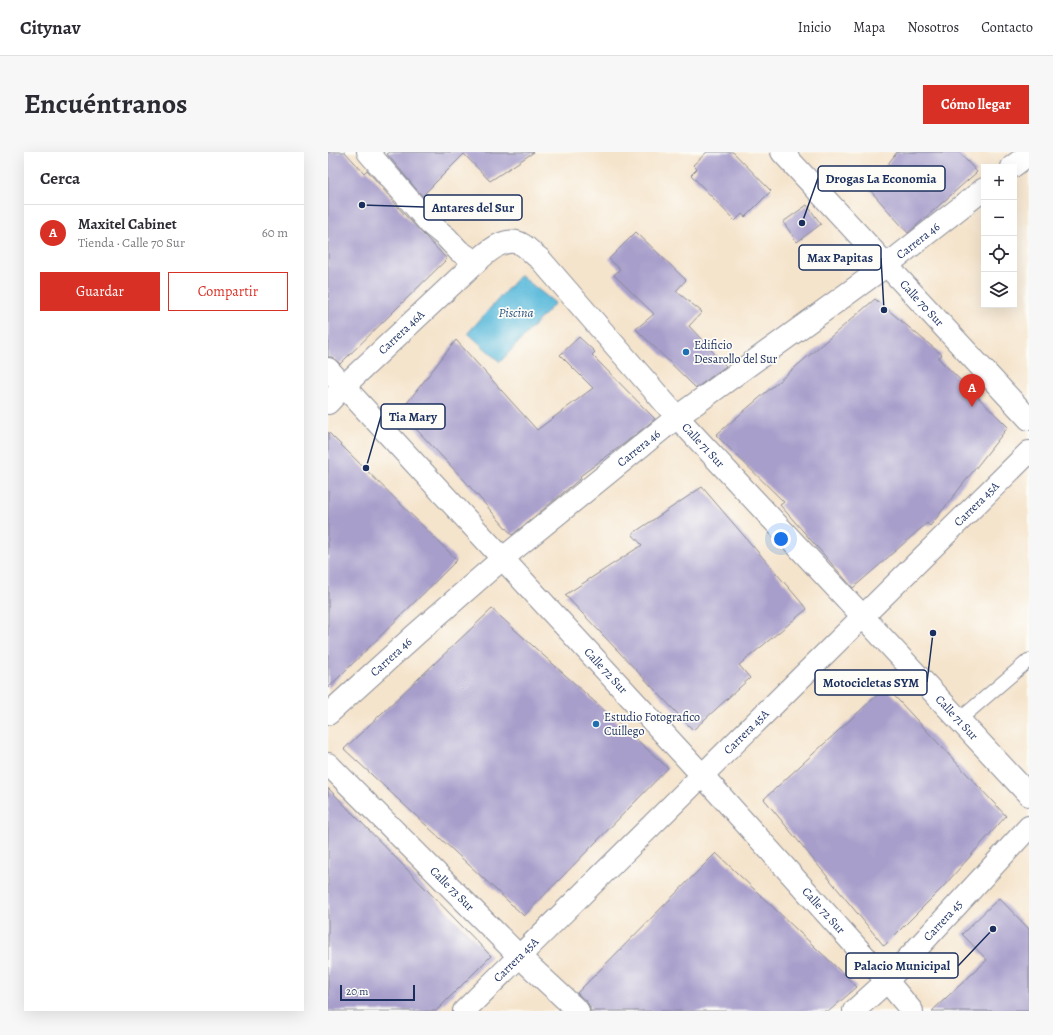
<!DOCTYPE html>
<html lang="es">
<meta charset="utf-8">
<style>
:root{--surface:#fff;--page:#f7f7f7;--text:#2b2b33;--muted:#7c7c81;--line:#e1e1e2;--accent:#d93025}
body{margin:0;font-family:Alegreya,serif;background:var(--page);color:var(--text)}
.controls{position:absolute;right:12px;top:12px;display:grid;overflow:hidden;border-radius:0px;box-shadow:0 4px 16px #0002}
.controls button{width:36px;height:36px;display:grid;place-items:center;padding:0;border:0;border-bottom:1px solid var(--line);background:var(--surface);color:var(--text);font:20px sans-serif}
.scale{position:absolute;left:12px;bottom:10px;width:75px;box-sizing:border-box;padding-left:4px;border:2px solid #1b2f5e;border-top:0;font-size:11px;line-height:14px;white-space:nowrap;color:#1b2f5e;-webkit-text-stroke:3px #fdfcf7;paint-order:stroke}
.you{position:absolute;left:453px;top:387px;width:14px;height:14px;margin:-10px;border:3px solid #fff;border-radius:50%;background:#1a73e8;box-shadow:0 0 0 6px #1a73e833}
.badge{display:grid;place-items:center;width:26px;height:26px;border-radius:50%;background:var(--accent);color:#fff;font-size:13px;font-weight:700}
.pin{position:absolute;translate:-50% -33px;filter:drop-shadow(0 1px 2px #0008)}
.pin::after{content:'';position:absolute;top:21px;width:14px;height:12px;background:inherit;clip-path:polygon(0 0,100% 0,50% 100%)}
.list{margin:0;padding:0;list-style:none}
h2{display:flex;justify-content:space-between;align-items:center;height:52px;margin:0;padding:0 16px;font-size:17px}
h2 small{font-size:13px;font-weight:400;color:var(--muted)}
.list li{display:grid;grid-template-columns:26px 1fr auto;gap:12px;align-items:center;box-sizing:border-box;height:56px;padding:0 16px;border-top:1px solid var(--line)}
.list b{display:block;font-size:15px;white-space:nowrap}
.list p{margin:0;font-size:13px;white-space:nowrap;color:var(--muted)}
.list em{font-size:13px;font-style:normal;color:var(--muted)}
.actions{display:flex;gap:8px;padding:12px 16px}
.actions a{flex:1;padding:9px 0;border:1px solid var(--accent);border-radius:0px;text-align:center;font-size:14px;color:var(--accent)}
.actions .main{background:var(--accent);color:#fff}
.icon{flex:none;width:22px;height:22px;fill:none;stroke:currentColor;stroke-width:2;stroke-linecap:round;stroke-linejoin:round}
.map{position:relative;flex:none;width:701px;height:859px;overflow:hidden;border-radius:0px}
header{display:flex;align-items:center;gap:24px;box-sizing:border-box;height:56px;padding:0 20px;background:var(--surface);border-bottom:1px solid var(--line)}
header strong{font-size:19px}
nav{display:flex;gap:22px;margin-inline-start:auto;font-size:14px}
.intro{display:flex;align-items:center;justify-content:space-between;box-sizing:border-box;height:96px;padding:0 24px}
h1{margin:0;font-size:28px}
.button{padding:10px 18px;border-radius:0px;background:var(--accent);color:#fff;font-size:14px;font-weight:700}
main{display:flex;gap:24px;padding:0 24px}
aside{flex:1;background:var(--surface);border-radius:0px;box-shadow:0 4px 16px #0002}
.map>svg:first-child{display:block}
</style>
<header>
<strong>Citynav</strong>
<nav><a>Inicio</a><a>Mapa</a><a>Nosotros</a><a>Contacto</a></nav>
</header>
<div class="intro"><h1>Encuéntranos</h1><a class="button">Cómo llegar</a></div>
<main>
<aside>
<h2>Cerca<small></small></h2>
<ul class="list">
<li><span class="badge">A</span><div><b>Maxitel Cabinet</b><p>Tienda · Calle 70 Sur</p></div><em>60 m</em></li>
</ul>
<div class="actions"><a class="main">Guardar</a><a>Compartir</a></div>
</aside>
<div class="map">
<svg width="701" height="859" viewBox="0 0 701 859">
<rect width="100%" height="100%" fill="#fdfcf7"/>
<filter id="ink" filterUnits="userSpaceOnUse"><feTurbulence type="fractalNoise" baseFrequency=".025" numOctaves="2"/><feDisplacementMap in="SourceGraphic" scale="8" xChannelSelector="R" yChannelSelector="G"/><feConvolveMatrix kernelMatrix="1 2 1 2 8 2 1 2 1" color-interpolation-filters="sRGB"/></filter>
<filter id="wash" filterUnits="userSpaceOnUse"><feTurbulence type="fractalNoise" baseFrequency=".012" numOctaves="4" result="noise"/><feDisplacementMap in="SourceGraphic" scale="16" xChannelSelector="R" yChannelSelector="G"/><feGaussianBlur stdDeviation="0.9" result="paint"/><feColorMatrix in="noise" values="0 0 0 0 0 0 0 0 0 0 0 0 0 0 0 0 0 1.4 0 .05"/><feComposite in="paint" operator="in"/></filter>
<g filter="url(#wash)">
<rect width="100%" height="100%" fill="#f5e4cc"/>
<path fill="#5ebcdc" stroke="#3c769d" d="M 192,123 L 227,151 L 172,210 L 140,181 Z"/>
<g id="blocks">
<g fill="#a79ecb">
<path d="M 0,0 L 17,0 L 36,21 L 39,18 L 76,62 L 119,107 L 12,212 L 4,205 L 0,205 Z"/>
<path d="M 62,0 L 206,0 L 162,29 L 136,2 L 94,44 L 59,2 Z"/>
<path d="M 379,0 L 405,0 L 443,39 L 417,65 L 414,62 L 407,69 L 363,23 L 369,17 L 365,13 Z"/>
<path d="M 569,0 L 631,0 L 649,20 L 580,81 L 541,37 Z"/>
<path d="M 479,53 L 493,72 L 469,90 L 455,70 Z"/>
<path d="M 308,80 L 358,128 L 348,139 L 374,160 L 361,174 L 398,214 L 368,236 L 308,177 L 326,162 L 286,123 L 292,117 L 281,107 Z"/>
<path d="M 547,147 L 614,203 L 610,206 L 680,275 L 602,374 L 599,371 L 525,436 L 452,353 L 456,350 L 388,283 Z"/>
<path d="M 251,185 L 267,200 L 264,203 L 327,267 L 297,291 L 252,324 L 253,326 L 184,383 L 137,329 L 72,260 L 128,188 L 209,278 L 265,236 L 232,203 Z"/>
<path d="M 0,280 L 129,408 L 0,536 Z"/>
<path d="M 374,335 L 479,457 L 411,513 L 422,526 L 365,578 L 237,443 L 314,393 L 304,382 Z"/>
<path d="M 164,457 L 340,616 L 196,764 L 16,597 Z"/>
<path d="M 558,535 L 678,664 L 614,736 L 556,794 L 436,647 Z"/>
<path d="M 0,636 L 163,804 L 108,859 L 0,859 Z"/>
<path d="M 388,701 L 529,835 L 501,859 L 262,859 L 262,855 L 259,850 L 249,841 Z"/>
<path d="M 671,746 L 701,777 L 701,859 L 604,859 L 659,808 L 634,782 Z"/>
</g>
</g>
</g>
<g filter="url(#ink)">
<use href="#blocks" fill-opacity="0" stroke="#888a95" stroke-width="1"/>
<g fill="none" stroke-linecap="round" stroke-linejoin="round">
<g stroke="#888a95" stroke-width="15">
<path id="lane" d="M 631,568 L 701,508"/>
</g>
<g stroke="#888a95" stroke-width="24">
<g id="street">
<path d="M 40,0 L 102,72 L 118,85 L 131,99 L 148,110"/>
<path id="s1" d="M 454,0 L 701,267"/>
<path d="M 684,15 L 701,2"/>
<path id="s2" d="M 0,217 L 374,623 L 559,829 L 584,859"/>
<path id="s3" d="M 0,251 L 16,234 L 148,110 C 160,100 178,82 195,93 C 201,97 206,103 212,107 L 349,265 L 701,643"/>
<path id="s4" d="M 0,562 L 87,483 L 174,407 L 349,265 L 559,113 L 656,37"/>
<path id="s5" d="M 0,612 L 191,804 L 250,859"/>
<path id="s6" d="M 136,859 L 701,300"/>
<path id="s7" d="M 526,859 L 559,829 L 701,675"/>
</g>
</g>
<use href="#lane" stroke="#fff" stroke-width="13"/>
<use href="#street" stroke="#fff" stroke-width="22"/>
</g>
</g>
<g fill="#1f6fb2" stroke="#fdfcf7" stroke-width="1.5">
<circle cx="358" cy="200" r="4"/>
<circle cx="268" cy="572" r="4"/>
</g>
<g text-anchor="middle" stroke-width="3.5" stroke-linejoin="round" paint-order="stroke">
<g font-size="12" fill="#1b2f5e" stroke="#fdfcf7">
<text dy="4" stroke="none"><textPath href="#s4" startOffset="757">Carrera 46</textPath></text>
<text dy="4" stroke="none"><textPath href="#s1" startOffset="206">Calle 70 Sur</textPath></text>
<text dy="4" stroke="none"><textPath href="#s3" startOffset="102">Carrera 46A</textPath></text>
<text dy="4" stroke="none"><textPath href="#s3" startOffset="528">Calle 71 Sur</textPath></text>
<text dy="4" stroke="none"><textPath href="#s4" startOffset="409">Carrera 46</textPath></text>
<text dy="4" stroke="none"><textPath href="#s6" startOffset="721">Carrera 45A</textPath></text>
<text dy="4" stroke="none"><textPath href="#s4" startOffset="85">Carrera 46</textPath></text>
<text dy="4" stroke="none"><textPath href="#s2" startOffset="410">Calle 72 Sur</textPath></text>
<text dy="4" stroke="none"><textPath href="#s3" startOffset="900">Calle 71 Sur</textPath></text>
<text dy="4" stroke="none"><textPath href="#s6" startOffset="397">Carrera 45A</textPath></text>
<text dy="4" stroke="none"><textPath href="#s5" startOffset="176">Calle 73 Sur</textPath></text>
<text dy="4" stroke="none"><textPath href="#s2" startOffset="734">Calle 72 Sur</textPath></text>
<text dy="4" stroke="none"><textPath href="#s7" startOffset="127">Carrera 45</textPath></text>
<text dy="4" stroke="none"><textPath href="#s6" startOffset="73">Carrera 45A</textPath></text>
</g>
<g font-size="12" fill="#1b2f5e" stroke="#fdfcf7" text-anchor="start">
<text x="366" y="197">Edificio<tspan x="366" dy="14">Desarollo del Sur</tspan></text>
<text x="276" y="569">Estudio Fotografico<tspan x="276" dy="14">Cuillego</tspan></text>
</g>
<g font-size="13" font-style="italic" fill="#2f5984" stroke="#fdfcf7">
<text x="188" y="165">Piscina</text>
</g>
</g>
<path fill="none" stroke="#1b2f5e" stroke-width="1.5" d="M474 71L490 26M34 53L96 55M556 158L553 106M38 316L53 264M605 481L599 530M665 777L630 814"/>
<g fill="#1b2f5e" stroke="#fdfcf7" stroke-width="1.5">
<circle cx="474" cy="71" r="4"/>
<circle cx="34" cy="53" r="4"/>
<circle cx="556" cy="158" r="4"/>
<circle cx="38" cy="316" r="4"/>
<circle cx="605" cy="481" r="4"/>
<circle cx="665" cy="777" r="4"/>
</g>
<g fill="#fdfcf7" stroke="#1b2f5e" stroke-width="1.5">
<rect x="490" y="14" width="127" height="25" rx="4"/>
<rect x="96" y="43" width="98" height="25" rx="4"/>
<rect x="471" y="93" width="82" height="25" rx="4"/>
<rect x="53" y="252" width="64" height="25" rx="4"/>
<rect x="487" y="518" width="112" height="25" rx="4"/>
<rect x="518" y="801" width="112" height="25" rx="4"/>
</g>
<g font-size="13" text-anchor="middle" font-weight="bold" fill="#1b2f5e">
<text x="553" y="31">Drogas La Economia</text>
<text x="145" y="60">Antares del Sur</text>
<text x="512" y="110">Max Papitas</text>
<text x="85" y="269">Tia Mary</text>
<text x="543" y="535">Motocicletas SYM</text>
<text x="574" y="818">Palacio Municipal</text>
</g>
</svg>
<div class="controls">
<button>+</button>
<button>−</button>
<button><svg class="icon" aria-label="locate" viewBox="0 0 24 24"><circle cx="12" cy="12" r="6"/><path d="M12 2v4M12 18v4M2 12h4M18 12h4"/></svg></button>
<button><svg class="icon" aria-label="layers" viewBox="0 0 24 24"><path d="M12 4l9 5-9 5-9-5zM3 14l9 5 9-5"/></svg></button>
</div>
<div class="scale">20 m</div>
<div class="you"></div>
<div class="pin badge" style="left:644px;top:255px">A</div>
</div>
</main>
